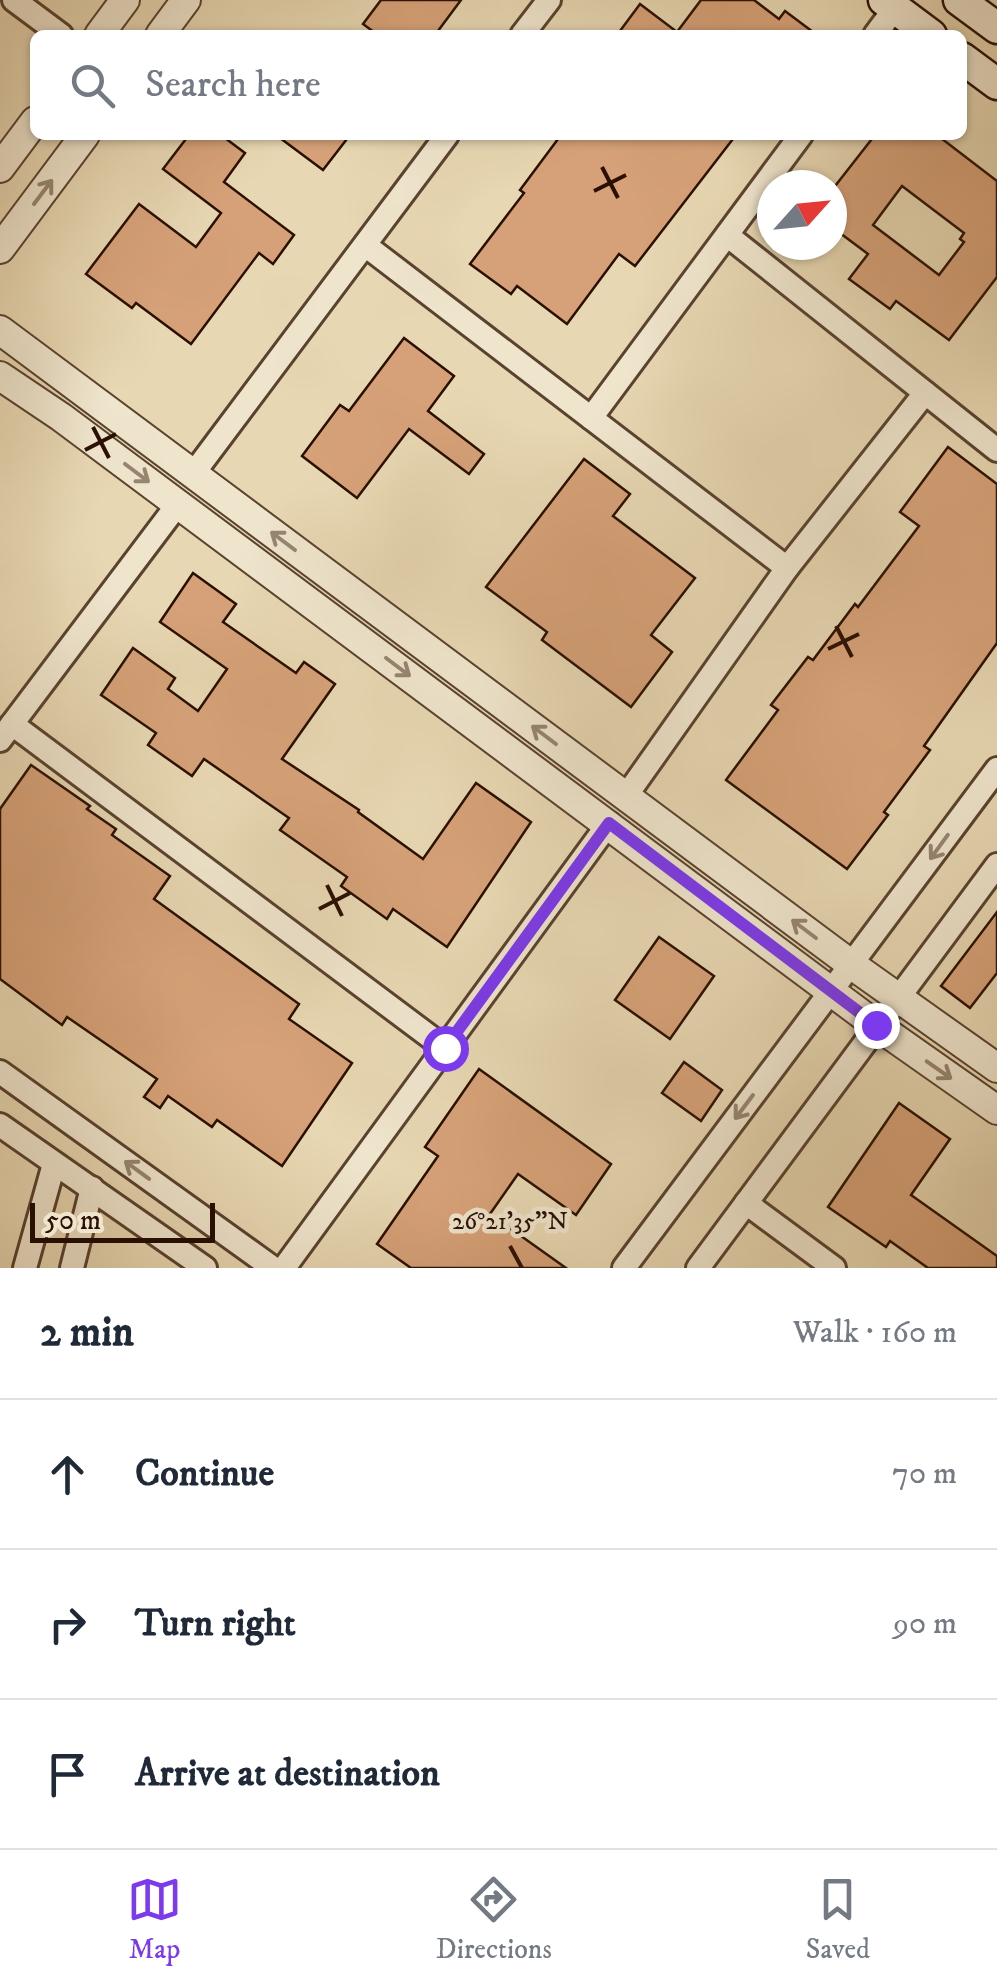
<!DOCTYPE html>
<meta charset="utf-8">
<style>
:root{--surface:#fff;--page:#f6f6f7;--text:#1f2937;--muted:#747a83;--line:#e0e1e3;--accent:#7c3aed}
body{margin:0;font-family:"IM FELL DW Pica",serif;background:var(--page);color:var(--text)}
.compass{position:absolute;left:757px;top:170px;width:90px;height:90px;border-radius:50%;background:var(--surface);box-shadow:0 2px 8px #0004;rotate:63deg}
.scale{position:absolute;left:30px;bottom:25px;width:185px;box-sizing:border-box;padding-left:10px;border:5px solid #2a1003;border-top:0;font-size:28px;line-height:35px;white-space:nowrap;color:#2a1003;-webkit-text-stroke:8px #efe5cd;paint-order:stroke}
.stop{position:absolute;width:30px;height:30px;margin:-22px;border:8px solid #7c3aed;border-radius:50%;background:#fff}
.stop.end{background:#7c3aed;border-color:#fff;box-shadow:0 2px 10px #0008}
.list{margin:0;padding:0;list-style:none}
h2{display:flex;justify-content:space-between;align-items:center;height:130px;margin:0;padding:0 40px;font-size:42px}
h2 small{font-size:32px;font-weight:400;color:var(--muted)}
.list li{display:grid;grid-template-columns:65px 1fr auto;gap:30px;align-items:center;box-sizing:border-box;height:150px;padding:0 40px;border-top:2px solid var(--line)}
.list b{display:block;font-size:38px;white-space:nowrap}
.list em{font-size:32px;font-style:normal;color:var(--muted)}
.icon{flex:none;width:55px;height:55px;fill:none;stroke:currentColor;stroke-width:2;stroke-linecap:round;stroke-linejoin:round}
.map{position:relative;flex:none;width:997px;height:1268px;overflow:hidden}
.search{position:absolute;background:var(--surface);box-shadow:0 2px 8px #0004;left:30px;right:30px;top:30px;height:110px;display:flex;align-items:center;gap:25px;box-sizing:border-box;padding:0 35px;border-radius:15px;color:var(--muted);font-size:38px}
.sheet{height:580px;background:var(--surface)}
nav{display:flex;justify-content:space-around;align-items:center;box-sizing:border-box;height:140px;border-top:2px solid var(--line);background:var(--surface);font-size:28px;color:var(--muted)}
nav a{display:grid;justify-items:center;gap:5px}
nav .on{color:var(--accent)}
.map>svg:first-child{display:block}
</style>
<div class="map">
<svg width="997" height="1268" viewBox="0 0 997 1268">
<rect width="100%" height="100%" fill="#e7d7b2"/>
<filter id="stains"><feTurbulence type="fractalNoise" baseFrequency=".002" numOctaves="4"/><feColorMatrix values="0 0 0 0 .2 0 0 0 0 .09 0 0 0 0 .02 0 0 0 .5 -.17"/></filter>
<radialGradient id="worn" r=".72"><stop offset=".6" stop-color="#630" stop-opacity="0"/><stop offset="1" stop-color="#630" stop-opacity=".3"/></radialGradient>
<g fill="#d6a178" stroke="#2a1003" stroke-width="2.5" fill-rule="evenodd">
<path d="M 381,0 L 461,0 L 435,35 L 378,35 L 363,24 Z"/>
<path d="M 701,0 L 754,0 L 779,19 L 785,11 L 817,35 L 617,35 L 640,4 L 677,32 Z"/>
<path d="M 189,135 L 221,135 L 245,153 L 224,182 L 294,235 L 273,264 L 259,253 L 191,344 L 136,303 L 132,308 L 86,274 L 139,204 L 196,247 L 221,213 L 163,169 Z"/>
<path d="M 276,135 L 350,135 L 323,170 Z"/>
<path d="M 561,135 L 736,135 L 635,266 L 619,254 L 567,324 L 517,286 L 511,294 L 470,264 L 524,193 L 520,190 Z"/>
<path d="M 875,135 L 937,135 L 997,181 L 997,277 L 949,340 L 896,301 L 890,309 L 849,279 L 868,254 L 832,227 L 832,190 ZM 902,186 L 964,233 L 960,239 L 964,242 L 939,275 L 873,225 Z"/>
<path d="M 404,338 L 454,376 L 428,411 L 484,454 L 469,474 L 409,429 L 357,498 L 302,456 L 340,405 L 349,411 Z"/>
<path d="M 948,447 L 997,484 L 997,643 L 924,746 L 930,750 L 884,812 L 888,815 L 847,869 L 726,780 L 778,710 L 771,705 L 808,657 L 813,660 L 855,604 L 858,607 L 919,526 L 900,512 Z"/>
<path d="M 584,459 L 630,494 L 613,516 L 695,578 L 651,635 L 672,652 L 631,707 L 542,640 L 547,632 L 486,587 Z"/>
<path d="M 193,573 L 236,604 L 223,622 L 296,673 L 304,662 L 335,684 L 282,759 L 359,810 L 358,812 L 423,859 L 476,783 L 531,822 L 447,947 L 393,909 L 387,919 L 341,886 L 347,877 L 280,830 L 289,818 L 204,759 L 192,776 L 148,745 L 156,733 L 101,695 L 133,648 L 175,678 L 168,689 L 198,711 L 227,669 L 160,622 Z"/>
<path d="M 31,765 L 90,806 L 87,809 L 116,829 L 112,835 L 170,876 L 154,899 L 299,1004 L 289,1019 L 352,1063 L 282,1166 L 217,1120 L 212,1127 L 168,1096 L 160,1108 L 144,1097 L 157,1079 L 67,1017 L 62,1025 L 0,979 L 0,809 Z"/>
<path d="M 997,912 L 997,973 L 970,1008 L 941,986 Z"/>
<path d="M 659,937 L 714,976 L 670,1039 L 615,1000 Z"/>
<path d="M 684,1062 L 722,1090 L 701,1121 L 662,1093 Z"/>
<path d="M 479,1069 L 611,1164 L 576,1215 L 518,1174 L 490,1214 L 566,1268 L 411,1268 L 377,1244 L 438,1156 L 425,1147 Z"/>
<path d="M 899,1103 L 950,1139 L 911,1195 L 997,1256 L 997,1268 L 928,1268 L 890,1241 L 886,1247 L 828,1207 Z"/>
</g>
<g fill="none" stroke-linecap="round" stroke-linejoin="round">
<g stroke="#59422f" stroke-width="28">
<g id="minor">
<path d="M 14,0 L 61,35"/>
<path d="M 522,35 L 549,0"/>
<path d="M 875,35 L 895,8"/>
<path d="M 727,235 L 997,450"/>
<path d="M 365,245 L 787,568"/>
<path d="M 591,418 L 801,135"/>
<path d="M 193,474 L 447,135"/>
<path d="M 12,724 L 445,1048"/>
<path d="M 0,740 L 178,504"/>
<path d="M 626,796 L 787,568 L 925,393"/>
<path d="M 0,1072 L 273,1268"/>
<path d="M 0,1125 L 205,1268"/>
<path d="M 746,1203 L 834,1268"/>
<path d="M 25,1268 L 54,1164"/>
<path d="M 72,1268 L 92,1188"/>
<path d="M 284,1268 L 609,823"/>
<path d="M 624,1268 L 997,769"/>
<path d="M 698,1268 L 997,865"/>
</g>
</g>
<g stroke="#59422f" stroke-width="32">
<g id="tertiary">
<path d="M 99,35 L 125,0"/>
<path d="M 160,35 L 186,0"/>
<path d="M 0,168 L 35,121"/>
<path d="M 0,249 L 85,135"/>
<path d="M 0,330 L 852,965 L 997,1068"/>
<path d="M 0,376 L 61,417 L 876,1025 L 997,1110"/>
</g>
</g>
<g stroke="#2a1003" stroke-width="35">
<g id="secondary">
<path d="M 884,0 L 931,35"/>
<path d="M 959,0 L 997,28"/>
<path d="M 962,58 L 997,84"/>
</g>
</g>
<use href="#minor" stroke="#efe5cd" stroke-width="22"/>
<use href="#tertiary" stroke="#efe5cd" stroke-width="28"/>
<use href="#secondary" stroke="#efe5cd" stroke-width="30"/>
</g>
<defs><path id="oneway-shaft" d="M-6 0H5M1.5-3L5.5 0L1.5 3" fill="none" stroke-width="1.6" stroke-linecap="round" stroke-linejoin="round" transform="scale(2.5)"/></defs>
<g stroke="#968572">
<use href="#oneway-shaft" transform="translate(43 192) rotate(-53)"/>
<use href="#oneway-shaft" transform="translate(137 473) rotate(37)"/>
<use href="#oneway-shaft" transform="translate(283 541) rotate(-143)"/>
<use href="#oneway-shaft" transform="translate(398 667) rotate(37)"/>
<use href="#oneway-shaft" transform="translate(544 735) rotate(-143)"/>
<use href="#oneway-shaft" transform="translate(939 847) rotate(126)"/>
<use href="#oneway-shaft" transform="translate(804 929) rotate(-143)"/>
<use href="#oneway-shaft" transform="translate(939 1070) rotate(35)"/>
<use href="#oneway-shaft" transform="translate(744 1107) rotate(127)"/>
<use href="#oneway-shaft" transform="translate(137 1170) rotate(-144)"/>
</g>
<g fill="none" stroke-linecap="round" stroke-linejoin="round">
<path stroke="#7c3aed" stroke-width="12" d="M 445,1048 L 609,823 L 876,1025"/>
</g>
<path fill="none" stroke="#2a1003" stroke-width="4" d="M 602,167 L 618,198M 594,191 L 626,175M 93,427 L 109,458M 85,450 L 116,434M 836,626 L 852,657M 828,649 L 859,634M 327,885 L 342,916M 319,909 L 350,893M 510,1246 L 522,1268"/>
<g font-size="25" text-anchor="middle" fill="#2a1003" stroke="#efe5cd" stroke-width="9" stroke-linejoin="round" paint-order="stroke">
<text x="510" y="1229">26°21'35"N</text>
</g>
<rect width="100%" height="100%" filter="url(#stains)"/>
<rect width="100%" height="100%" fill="url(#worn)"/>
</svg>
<svg class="compass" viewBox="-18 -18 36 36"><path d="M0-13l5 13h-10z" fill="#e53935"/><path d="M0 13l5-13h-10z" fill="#747a83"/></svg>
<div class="scale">50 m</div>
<div class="stop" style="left:445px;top:1048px"></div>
<div class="stop end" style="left:876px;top:1025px"></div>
<div class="search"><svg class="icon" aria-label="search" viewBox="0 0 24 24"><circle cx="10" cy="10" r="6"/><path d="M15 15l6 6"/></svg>Search here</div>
</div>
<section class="sheet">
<h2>2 min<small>Walk · 160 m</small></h2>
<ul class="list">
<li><svg class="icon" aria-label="ahead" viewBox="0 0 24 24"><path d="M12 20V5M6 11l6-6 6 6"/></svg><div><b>Continue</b></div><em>70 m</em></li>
<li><svg class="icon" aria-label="right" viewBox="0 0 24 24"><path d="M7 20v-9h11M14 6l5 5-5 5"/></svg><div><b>Turn right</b></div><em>90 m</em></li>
<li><svg class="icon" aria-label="arrive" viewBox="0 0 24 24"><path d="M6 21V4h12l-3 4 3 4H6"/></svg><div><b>Arrive at destination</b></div></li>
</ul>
</section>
<nav>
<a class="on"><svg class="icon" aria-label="map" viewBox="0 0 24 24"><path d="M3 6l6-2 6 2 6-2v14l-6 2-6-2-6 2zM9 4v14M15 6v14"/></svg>Map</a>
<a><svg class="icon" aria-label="directions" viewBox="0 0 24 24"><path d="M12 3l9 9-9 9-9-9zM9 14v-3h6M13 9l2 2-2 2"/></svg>Directions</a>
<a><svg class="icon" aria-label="saved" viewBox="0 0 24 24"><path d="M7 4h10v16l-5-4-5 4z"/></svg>Saved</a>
</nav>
